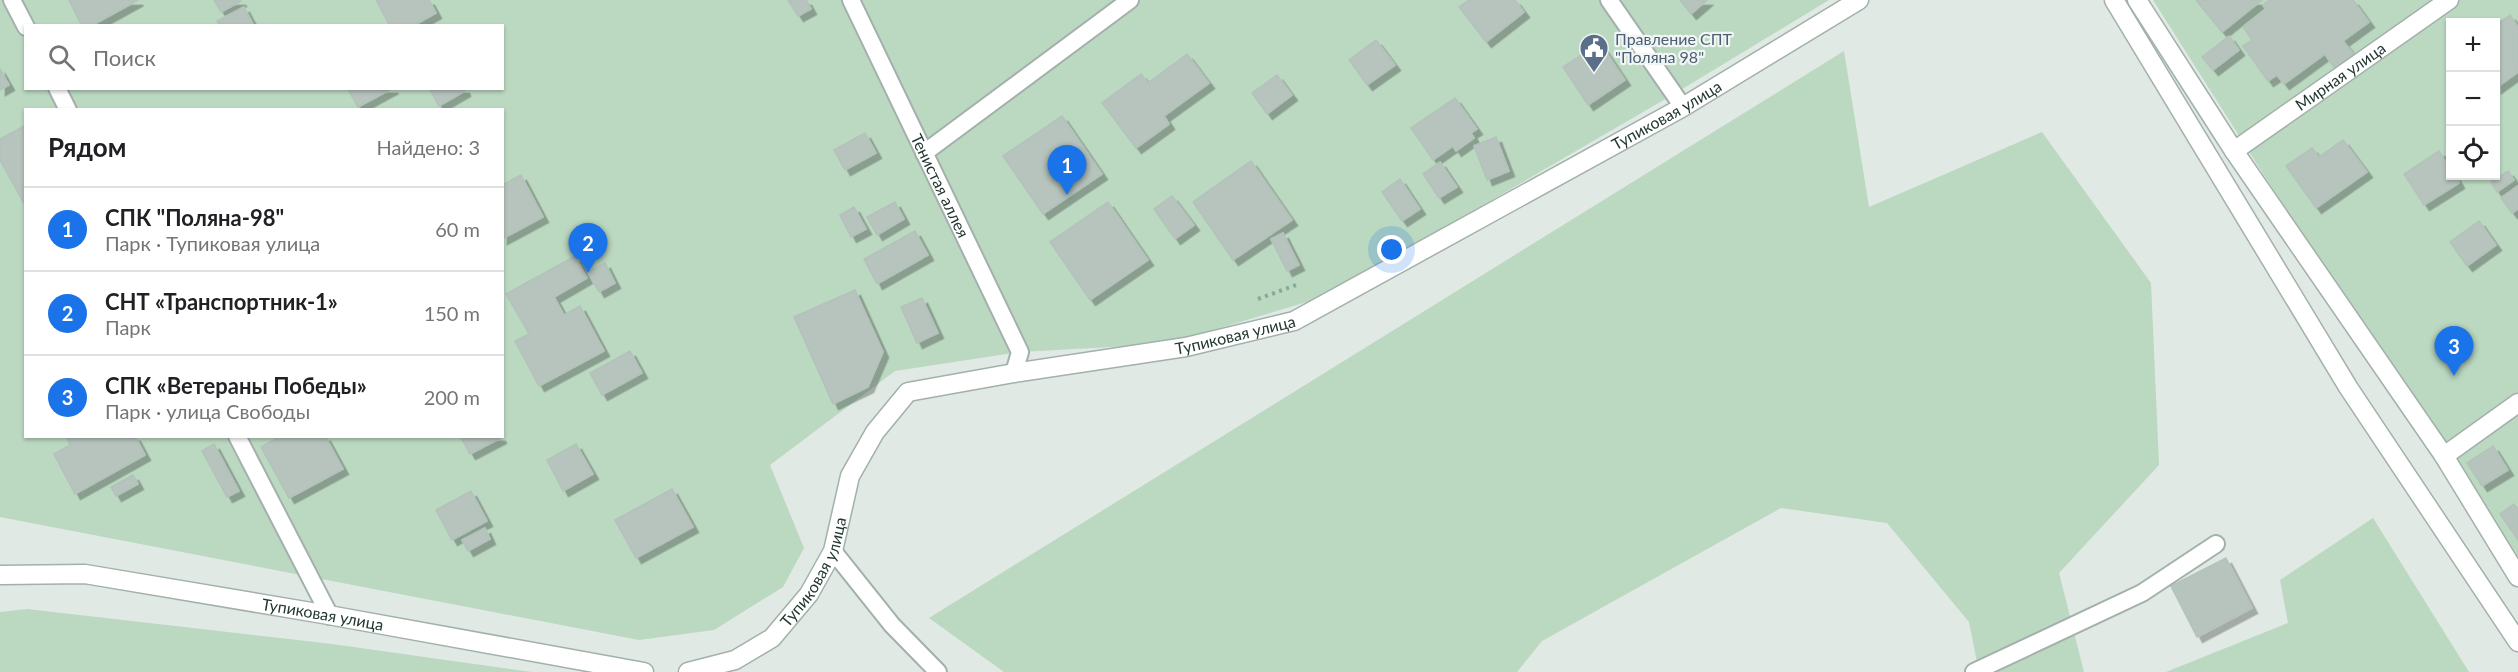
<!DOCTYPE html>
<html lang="ru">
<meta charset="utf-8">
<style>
:root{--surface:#fff;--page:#f6f6f6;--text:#202124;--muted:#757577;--line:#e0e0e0;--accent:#1a73e8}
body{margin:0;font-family:Lato,sans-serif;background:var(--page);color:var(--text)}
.controls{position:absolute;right:18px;top:18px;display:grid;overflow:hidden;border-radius:0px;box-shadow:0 2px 4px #0004}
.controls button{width:54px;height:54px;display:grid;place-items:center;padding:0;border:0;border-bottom:2px solid var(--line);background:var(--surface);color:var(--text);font:30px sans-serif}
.you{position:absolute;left:1392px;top:250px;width:21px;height:21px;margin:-15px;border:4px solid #fff;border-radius:50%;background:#1a73e8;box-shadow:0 0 0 9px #1a73e833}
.badge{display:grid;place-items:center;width:39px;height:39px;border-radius:50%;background:var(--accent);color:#fff;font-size:20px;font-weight:700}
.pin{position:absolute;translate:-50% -50px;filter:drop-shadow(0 2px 3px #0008)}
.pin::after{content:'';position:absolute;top:32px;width:21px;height:18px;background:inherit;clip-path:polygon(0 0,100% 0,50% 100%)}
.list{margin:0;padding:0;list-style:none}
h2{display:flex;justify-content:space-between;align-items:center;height:78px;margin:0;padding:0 24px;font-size:26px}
h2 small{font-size:20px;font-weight:400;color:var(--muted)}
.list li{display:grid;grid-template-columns:39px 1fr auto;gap:18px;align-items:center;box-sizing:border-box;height:84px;padding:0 24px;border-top:2px solid var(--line)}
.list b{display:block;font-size:22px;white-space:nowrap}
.list p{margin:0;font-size:20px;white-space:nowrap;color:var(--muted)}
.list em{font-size:20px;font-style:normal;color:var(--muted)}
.icon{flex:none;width:33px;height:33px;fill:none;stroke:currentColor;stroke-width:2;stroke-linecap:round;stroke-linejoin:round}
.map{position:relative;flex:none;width:2518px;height:672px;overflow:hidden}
.search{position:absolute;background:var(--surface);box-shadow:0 2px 4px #0004;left:24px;top:24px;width:480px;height:66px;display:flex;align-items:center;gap:15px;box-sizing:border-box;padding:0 21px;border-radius:0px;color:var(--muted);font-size:22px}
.panel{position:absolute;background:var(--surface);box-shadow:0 2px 4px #0004;left:24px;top:108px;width:480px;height:330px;border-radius:0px}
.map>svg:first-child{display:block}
</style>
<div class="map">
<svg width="2518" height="672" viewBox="0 0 2518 672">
<defs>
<filter id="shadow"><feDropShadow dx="5.5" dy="5.5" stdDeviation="0" flood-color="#0004"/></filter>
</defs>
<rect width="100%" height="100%" fill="#e0e9e4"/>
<g fill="#bbd8c1" fill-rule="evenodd">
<path d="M 0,0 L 1829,0 L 1674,94 L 1327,296 L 1166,344 L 1020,352 L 895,371 L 770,465 L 804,548 L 783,587 L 714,630 L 639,640 L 0,517 ZM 26,26 L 502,26 L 502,88 L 26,88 ZM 26,110 L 502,110 L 502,436 L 26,436 Z"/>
<path d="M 2153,0 L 2518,0 L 2518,576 ZM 2450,22 L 2496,22 L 2496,176 L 2450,176 Z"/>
<path d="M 1844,51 L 1869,207 L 2042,132 L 2151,283 L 2159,465 L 2059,573 L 2084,672 L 1979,672 L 1969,622 L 1887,523 L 1781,508 L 1542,641 L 1517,672 L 1004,672 L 929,618 Z"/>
<path d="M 2373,518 L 2469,672 L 2166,672 L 2288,623 L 2280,580 Z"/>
<path d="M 27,609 L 332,644 L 532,672 L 0,672 L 0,612 Z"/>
</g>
<g fill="#b6c4bd" stroke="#b3c2bb" stroke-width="1.5" filter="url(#shadow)">
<path d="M 69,0 L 138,0 L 91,26 L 82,26 Z"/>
<path d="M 214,0 L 240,0 L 241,1 L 221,12 Z"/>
<path d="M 376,0 L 429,0 L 436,13 L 413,26 L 390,26 Z"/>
<path d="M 788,0 L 806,0 L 811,9 L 798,16 Z"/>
<path d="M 1469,0 L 1515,0 L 1524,12 L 1486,42 L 1459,7 Z"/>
<path d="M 1680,0 L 1707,0 L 1691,14 Z"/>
<path d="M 2196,0 L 2262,0 L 2222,32 Z"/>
<path d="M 2270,0 L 2353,0 L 2369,22 L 2343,41 L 2355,56 L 2336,70 L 2325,54 L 2284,84 L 2277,75 L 2268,81 L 2243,46 L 2252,40 L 2243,27 L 2266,10 L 2263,5 Z"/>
<path d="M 244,7 L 254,26 L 220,26 L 217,21 Z"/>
<path d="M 2510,15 L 2518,27 L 2518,72 L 2496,88 L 2496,25 Z"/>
<path d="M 2229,36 L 2239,50 L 2213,70 L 2202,57 Z"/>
<path d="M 1376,40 L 1395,65 L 1367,85 L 1349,60 Z"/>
<path d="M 1600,43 L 1625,80 L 1588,105 L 1563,67 Z"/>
<path d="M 1187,54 L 1209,83 L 1164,116 L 1169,124 L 1136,148 L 1102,103 L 1141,74 L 1148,83 Z"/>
<path d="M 0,69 L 9,85 L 0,90 Z"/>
<path d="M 1277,75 L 1292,95 L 1267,114 L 1252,93 Z"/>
<path d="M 347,88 L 393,88 L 358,107 Z"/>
<path d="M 429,88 L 464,88 L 465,91 L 439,106 Z"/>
<path d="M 1455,98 L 1477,129 L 1471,133 L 1474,138 L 1456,151 L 1453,146 L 1433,160 L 1411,128 Z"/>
<path d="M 1062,116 L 1102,174 L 1043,214 L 1003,156 Z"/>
<path d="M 26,125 L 26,207 L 0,160 L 0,139 Z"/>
<path d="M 865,133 L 876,153 L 845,170 L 834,150 Z"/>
<path d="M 1496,137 L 1509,171 L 1487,180 L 1474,146 Z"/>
<path d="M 2343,140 L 2367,172 L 2316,208 L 2286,166 L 2312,148 L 2319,157 Z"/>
<path d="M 2439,151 L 2450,169 L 2450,176 L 2455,176 L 2459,183 L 2424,205 L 2404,174 Z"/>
<path d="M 1251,161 L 1292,220 L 1233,260 L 1193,202 Z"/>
<path d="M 1440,162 L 1457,187 L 1439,198 L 1423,174 Z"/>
<path d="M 2508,171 L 2514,180 L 2497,192 L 2491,182 Z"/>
<path d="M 521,175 L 543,217 L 502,239 L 502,185 Z"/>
<path d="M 1400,179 L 1420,209 L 1402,221 L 1382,192 Z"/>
<path d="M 2518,186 L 2518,209 L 2512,213 L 2501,198 Z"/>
<path d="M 1172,196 L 1194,225 L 1175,239 L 1154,209 Z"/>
<path d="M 895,202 L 904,219 L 877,235 L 867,217 Z"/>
<path d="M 1108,202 L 1148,260 L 1090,300 L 1050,242 Z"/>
<path d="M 854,207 L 866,229 L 851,237 L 840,215 Z"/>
<path d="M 2479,221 L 2496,245 L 2467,266 L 2450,242 Z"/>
<path d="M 915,231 L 928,255 L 877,284 L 864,259 Z"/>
<path d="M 1283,233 L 1299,265 L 1287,271 L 1271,239 Z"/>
<path d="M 575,256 L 587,278 L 554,297 L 564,315 L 580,306 L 604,351 L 539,386 L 515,341 L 529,334 L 506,294 Z"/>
<path d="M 605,263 L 615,283 L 599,292 L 588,272 Z"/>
<path d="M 855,290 L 883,352 L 868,387 L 833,404 L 794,317 Z"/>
<path d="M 922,298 L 938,333 L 917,343 L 901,307 Z"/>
<path d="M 630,351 L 642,373 L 602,395 L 590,373 Z"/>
<path d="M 66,436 L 135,436 L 145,455 L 75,494 L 54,454 L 70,445 Z"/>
<path d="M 281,436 L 325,436 L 343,469 L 289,498 L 261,447 Z"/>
<path d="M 460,436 L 500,436 L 501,438 L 470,454 Z"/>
<path d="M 214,444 L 239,491 L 227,497 L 202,451 Z"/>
<path d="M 576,444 L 593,474 L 563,491 L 547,460 Z"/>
<path d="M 2493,446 L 2508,470 L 2482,486 L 2467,463 Z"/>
<path d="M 133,475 L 138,484 L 116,496 L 111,487 Z"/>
<path d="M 672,489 L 693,527 L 636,558 L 615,520 Z"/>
<path d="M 471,491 L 487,521 L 452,540 L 436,510 Z"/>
<path d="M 2514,504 L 2518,509 L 2518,540 L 2500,514 Z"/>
<path d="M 485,528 L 490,539 L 468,551 L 462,540 Z"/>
<path d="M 2226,558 L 2252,608 L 2197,637 L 2171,586 Z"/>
</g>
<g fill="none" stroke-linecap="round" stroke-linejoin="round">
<g stroke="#a3b0ab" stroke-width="20">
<g id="service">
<path d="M 12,0 L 26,27"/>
<path id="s1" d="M 851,0 L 1020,352 L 1014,373"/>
<path d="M 1609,0 L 1683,107"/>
<path d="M 57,88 L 68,110"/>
<path d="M 924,153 L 1130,0"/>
<path d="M 237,436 L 330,616"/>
<path d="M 833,551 L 892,625 L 938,672"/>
<path d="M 1974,672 L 2142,593 L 2216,544"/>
</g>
</g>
<g stroke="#a3b0ab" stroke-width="21">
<g id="minor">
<path d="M 2137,0 L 2234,151 L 2444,456 L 2518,577"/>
<path id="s2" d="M 2234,151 L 2449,0"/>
<path d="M 2444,456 L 2518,403"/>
<path id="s3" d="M 0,575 L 85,574 L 323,614 L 644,672"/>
<path id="s4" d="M 688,672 L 735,660 L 772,638 L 809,594 L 833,551 L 850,476 L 875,432 L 908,392 L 1014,373 L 1186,347 L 1294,321 L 1683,107 L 1859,0"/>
</g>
</g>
<g stroke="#a3b0ab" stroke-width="21">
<path id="tertiary" d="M 2114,0 L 2348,387 L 2518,642"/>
</g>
<path stroke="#84aa9b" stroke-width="4" stroke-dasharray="3 4.5" stroke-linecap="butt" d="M 1258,299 L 1299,284"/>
<use href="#service" stroke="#fff" stroke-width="16"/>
<use href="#minor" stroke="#fff" stroke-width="18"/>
<use href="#tertiary" stroke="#fff" stroke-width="18"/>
</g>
<defs>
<g id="civic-pin" transform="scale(1.5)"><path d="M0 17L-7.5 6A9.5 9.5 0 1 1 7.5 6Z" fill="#5c6f8a" stroke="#f0f6f3"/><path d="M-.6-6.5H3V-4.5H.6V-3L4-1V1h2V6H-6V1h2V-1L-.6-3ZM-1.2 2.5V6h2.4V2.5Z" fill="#fff"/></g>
</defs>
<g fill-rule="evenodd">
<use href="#civic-pin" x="1594" y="48"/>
</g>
<g text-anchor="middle" stroke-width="4.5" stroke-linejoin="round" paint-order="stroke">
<g font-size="16" fill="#4e5e75" stroke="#f0f6f3" text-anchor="start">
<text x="1615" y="45">Правление СПТ<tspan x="1615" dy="18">"Поляна 98"</tspan></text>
</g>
<g font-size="16" fill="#223831" stroke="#f0f6f3">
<text dy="6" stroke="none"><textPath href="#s2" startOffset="130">Мирная улица</textPath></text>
<text dy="6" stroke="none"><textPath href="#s4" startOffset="1196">Тупиковая улица</textPath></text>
<text dy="6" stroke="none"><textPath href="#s1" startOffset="206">Тенистая аллея</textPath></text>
<text dy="6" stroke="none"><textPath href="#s4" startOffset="710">Тупиковая улица</textPath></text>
<text dy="6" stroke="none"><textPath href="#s4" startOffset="171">Тупиковая улица</textPath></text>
<text dy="6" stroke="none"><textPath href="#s3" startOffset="326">Тупиковая улица</textPath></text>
</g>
</g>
</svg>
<div class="controls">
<button>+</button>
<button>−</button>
<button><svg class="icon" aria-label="locate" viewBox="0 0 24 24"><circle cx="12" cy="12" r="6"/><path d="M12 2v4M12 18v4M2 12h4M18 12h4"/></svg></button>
</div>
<div class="you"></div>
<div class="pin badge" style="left:1067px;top:195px">1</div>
<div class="pin badge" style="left:588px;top:273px">2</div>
<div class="pin badge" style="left:2454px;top:376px">3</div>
<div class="search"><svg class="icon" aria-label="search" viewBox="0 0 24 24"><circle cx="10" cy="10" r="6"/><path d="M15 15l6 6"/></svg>Поиск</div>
<section class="panel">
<h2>Рядом<small>Найдено: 3</small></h2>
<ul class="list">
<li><span class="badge">1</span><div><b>СПК &quot;Поляна-98&quot;</b><p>Парк · Тупиковая улица</p></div><em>60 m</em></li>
<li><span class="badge">2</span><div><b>СНТ «Транспортник-1»</b><p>Парк</p></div><em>150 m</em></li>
<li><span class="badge">3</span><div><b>СПК «Ветераны Победы»</b><p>Парк · улица Свободы</p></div><em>200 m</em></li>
</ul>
</section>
</div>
